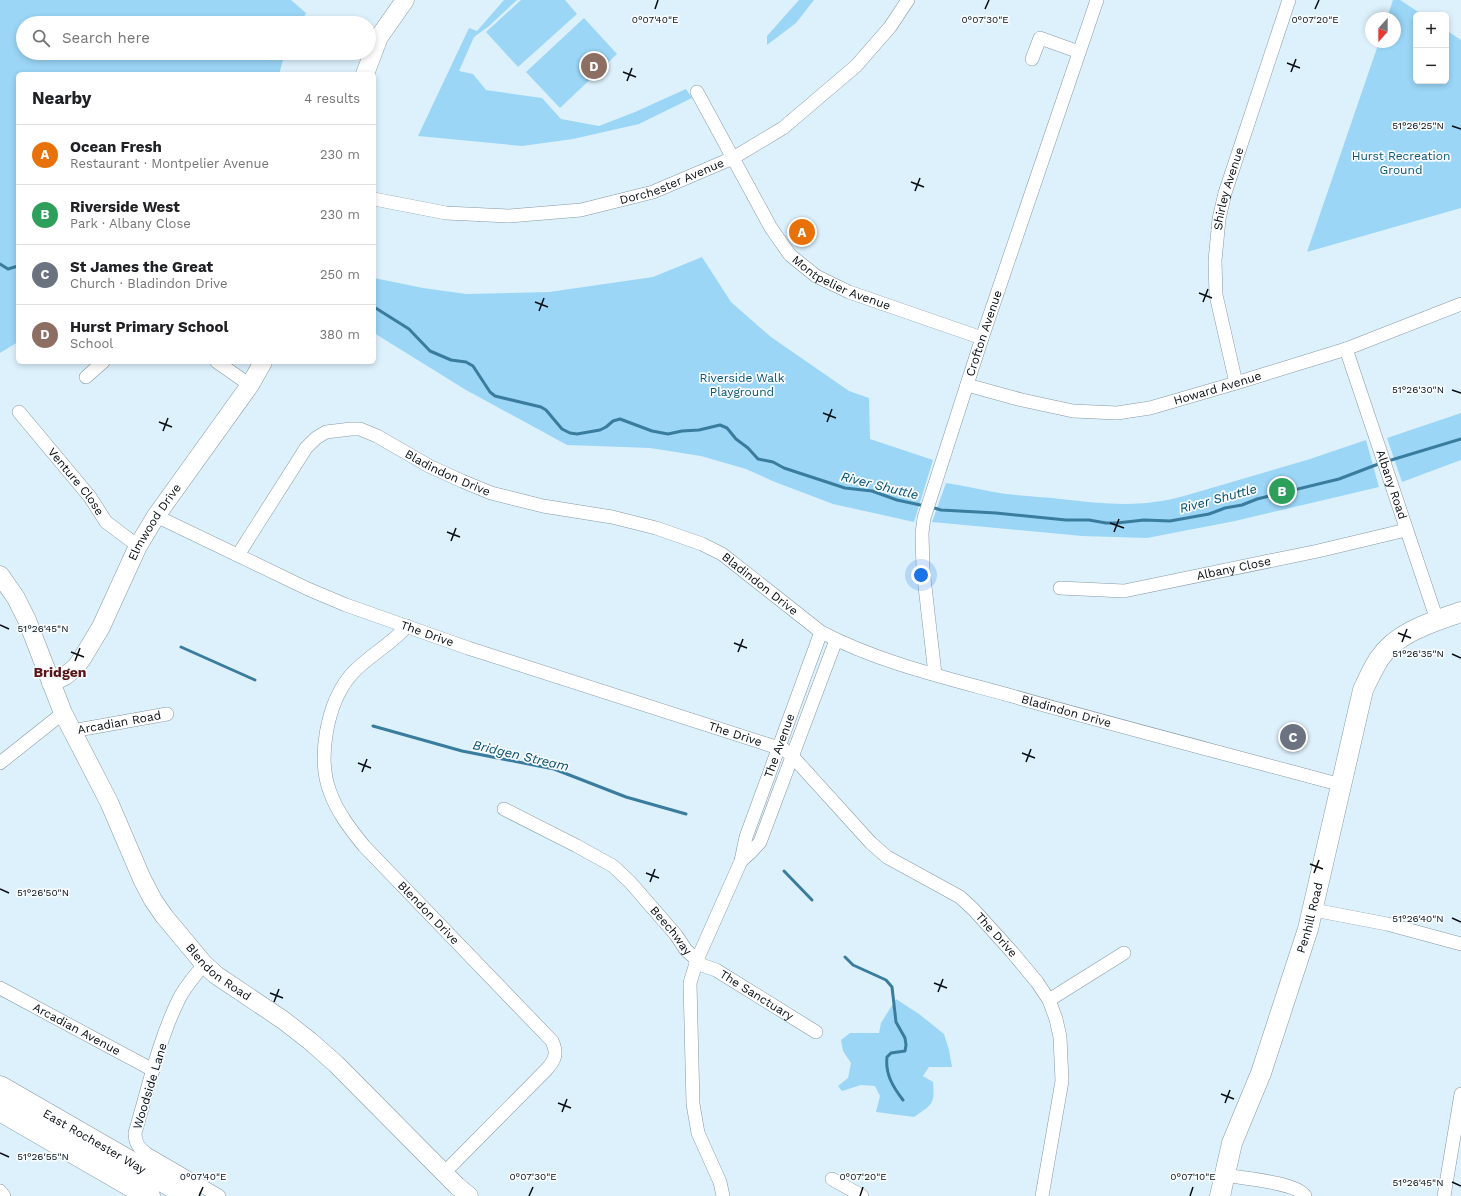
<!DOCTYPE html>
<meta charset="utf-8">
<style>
:root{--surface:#fff;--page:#f6f6f6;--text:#202124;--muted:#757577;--line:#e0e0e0;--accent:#b2202d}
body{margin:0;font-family:"Work Sans",sans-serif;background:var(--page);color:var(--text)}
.controls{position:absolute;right:12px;top:12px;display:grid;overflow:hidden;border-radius:6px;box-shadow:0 2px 6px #0003}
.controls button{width:36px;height:36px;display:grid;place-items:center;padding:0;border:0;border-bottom:1px solid var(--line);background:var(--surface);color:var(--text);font:20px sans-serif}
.compass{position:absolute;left:1365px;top:12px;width:36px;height:36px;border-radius:50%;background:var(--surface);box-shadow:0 2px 6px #0003;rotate:201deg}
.you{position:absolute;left:921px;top:575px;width:14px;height:14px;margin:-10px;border:3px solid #fff;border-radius:50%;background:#1a73e8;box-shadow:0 0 0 6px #1a73e833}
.badge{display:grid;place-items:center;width:26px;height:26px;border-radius:50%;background:var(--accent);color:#fff;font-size:13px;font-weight:700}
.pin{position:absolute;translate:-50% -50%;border:2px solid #fff;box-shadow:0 1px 4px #0006}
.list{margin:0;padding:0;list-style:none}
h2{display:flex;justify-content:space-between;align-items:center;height:52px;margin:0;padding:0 16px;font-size:17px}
h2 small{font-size:13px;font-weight:400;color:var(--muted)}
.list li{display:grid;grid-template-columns:26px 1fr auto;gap:12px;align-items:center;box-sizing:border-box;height:60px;padding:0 16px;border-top:1px solid var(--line)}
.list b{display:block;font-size:15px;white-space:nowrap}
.list p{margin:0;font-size:13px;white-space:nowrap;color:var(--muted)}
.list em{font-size:13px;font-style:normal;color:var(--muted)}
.icon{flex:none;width:22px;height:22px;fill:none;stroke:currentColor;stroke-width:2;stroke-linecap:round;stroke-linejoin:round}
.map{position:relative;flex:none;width:1461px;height:1196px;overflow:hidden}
.search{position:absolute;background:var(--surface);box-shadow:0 2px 6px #0003;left:16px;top:16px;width:360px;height:44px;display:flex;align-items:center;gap:10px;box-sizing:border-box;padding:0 14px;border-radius:22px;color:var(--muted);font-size:15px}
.panel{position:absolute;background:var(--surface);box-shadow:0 2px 6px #0003;left:16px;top:72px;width:360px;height:292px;border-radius:6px}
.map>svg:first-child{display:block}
</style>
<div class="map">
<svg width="1461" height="1196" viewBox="0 0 1461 1196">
<rect width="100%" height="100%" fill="#ddf1fc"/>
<g fill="#9bd6f7">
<path d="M 0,0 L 291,0 L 306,13 L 301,23 L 23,23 L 23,53 L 285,53 L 279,74 L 18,74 L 18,342 L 0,353 Z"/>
<path d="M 504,0 L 517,0 L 489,26 L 474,37 L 459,71 L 473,74 L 486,90 L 542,98 L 561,119 L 599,126 L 635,112 L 686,89 L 692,98 L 639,124 L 573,139 L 522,146 L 418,136 L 469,28 L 477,31 Z"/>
<path d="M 521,0 L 565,0 L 577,14 L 518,67 L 486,32 Z"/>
<path d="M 799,0 L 814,0 L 796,23 L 767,45 L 767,36 Z"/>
<path d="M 1393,0 L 1400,0 L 1423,15 L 1416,15 L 1416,81 L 1446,81 L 1446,30 L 1461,40 L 1461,208 L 1307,252 L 1379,42 L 1395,42 L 1395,18 L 1387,18 Z"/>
<path d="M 584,18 L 617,54 L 560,108 L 526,72 Z"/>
<path d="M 702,257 L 731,302 L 771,337 L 849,391 L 869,398 L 870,439 L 933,460 L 914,522 L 833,504 L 775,482 L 746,469 L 701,456 L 650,448 L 567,445 L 466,390 L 374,333 L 374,278 L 423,288 L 466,294 L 549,292 L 653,277 Z"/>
<path d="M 1461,413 L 1461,460 L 1402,482 L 1387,438 Z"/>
<path d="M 1366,440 L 1379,487 L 1235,521 L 1147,538 L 1082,536 L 932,522 L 946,483 C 966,486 986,491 1006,494 C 1024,496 1043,497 1061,499 C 1105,504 1141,508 1184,496 L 1310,459 Z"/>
<path d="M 896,999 L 919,1014 L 944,1034 L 949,1050 L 952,1067 L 929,1067 L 923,1076 L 933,1082 C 935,1105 932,1104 914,1117 L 876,1112 L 880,1096 L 875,1086 L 861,1085 L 842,1091 L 838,1086 L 848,1078 L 851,1063 L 843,1051 L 841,1040 L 850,1033 L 879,1033 L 881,1023 Z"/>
</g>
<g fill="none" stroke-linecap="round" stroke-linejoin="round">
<g stroke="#3a7c9d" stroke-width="3">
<path d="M 0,264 L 8,269 L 18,266"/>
<path d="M 374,307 L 409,329 L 430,351 L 451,360 L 466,362 L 473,366 L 490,392 L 495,396 L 541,407 L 546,410 L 562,429 L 570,433 L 577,434 L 600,430 L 606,427 L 613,421 L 620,419 L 652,431 L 668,434 L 682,431 L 699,430 L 720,425 L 727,428 L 736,439 L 748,448 L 758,459 L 773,462 L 784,468 L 845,488 L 872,491 L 897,500 L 925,506"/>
<path d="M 1388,461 L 1461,439"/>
<path d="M 931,507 L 941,510 L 996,513 L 1066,520 L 1089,520 L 1106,523 L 1117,523 L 1144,520 L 1170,521 L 1209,514 L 1225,508 L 1242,505 L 1257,499 L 1339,479 L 1381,463"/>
<path d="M 181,647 L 255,680"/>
<path d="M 373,726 L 462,751 L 554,769 L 626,797 L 686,814"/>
<path d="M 784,871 L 812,900"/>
<path d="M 845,957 L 853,965 L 886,980 L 892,987 L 896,1022 L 905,1038 L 906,1045 L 905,1051 L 891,1053 L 887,1057 C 885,1074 893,1087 903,1100"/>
</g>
<g stroke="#8699a3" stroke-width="14">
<g id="street">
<path d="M 1032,59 L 1040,38 L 1079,52"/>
<path id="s1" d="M 697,92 L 771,228 L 790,255 L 816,276 L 849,292 L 982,338"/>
<path id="s2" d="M 374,199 L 446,213 L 509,216 L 581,210 L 653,192 L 733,158 L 783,128 L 856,66 L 890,27 L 908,0"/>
<path id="s3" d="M 1346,349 L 1437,620"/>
<path d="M 217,362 L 250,385"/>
<path d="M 86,377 L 103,362"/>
<path id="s4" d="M 1236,383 L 1216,295 L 1215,261 L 1219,219 L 1225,193 L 1289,0"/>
<path id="s5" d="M 967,385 L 1022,400 L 1073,411 L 1117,413 L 1150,408 L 1236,383 L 1346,349 L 1461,304"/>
<path id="s6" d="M 19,412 L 90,497 L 106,522 L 138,546"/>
<path id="s7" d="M 156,516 L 308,589 L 346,605 L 468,648 L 785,750 L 792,756 L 871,843 L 887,857 L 960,897 L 974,910 L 1012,952 L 1037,982 L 1049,1000 L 1056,1019 L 1060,1037 L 1062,1081 L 1042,1196"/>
<path id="s8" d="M 238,555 L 306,448 L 316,438 L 326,432 L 351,429 L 360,429 L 377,436 L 429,466 L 462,481 L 491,493 L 543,506 L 612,517 L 656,528 L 702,544 L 722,554 L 821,632 C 880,663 947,678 1012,696 C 1121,727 1231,755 1341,785"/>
<path id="s9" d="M 1060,588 L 1124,591 L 1318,551 L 1406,530"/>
<path id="s10" d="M 407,626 C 390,646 367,656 350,676 C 327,704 317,758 330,792 C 337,812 351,830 364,846 L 552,1041 C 558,1054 555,1060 546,1070 L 444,1173"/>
<path id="s11" d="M 935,674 L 923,569 L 922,533 L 924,518 L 982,338 L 1097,0"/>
<path id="s12" d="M 72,731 L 167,714"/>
<path d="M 0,763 L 63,713"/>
<path id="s13" d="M 504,809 L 577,846 L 613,866 L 630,882 L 676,935 L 686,950 L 697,960 L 690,983 L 693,1104 L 698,1133 L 720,1182 L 723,1196"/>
<path d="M 741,861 L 752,851 L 760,842 L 836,640"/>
<path d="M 1314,910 L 1387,924 L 1461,944"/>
<path id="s14" d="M 697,960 L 741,861 L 746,837 L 821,632"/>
<path id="s15" d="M 696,963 L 716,970 L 816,1032"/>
<path d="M 204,964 C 196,975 185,986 179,999 C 159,1039 148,1089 135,1133 C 135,1143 139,1149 147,1154 L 219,1196"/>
<path id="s16" d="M 0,988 L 153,1070"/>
<path d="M 1049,1000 L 1124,953"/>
<path d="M 1224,1175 C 1241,1178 1296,1182 1305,1196"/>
<path d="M 832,1179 L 862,1196"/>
<path d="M 0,1191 L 4,1196"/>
<path d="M 1444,1196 L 1461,1094"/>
</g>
</g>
<g stroke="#8699a3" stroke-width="19">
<g id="secondary">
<path d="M 365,74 L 379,37 L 405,0"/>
<path id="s17" d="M 0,575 L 16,598 L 27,620 L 63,713 L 109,802 L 142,879 L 153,900 L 164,916 L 204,964 L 216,975 L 283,1020 L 310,1041 L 336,1064 L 457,1186 L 469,1196"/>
<path id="s18" d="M 51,683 L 65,676 L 76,667 L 83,657 L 101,627 L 138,546 L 156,516 L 250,385 L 263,362"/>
</g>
</g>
<g stroke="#8699a3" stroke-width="21">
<g id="primary">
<path id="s19" d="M 1220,1196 L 1232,1143 L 1261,1073 L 1308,929 L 1363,690 C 1368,679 1373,669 1379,659 C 1397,632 1432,622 1461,612"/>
</g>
</g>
<g stroke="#8699a3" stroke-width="23">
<g id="highway">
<path id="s20" d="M 0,1087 L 189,1196"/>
<path d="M 0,1110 L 149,1196"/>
</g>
</g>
<use href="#street" stroke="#fff" stroke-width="13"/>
<use href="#secondary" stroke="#fff" stroke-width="18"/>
<use href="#primary" stroke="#fff" stroke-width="20"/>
<use href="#highway" stroke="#fff" stroke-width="22"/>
</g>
<path fill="none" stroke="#060c10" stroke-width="1.5" d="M 655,9 L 658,0M 985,9 L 989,0M 1315,9 L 1319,0M 1287,63 L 1300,68M 623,72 L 636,77M 1291,72 L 1296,59M 627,81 L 632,68M 1452,126 L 1461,129M 911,182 L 924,187M 915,191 L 920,178M 1199,293 L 1212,298M 535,302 L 548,307M 1203,302 L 1208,289M 539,311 L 544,298M 1452,390 L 1461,393M 823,413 L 836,418M 159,422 L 172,427M 827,422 L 832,409M 163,431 L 168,418M 1110,523 L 1124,528M 447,532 L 460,537M 1114,532 L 1119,519M 451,541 L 456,528M 0,625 L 9,629M 1398,633 L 1411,638M 1402,642 L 1407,629M 734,643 L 747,648M 71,652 L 84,657M 738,652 L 743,639M 1452,654 L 1461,658M 75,661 L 80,648M 1022,753 L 1035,758M 1026,762 L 1031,749M 358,763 L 371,768M 362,772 L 367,759M 1310,864 L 1323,869M 646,873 L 659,878M 1314,873 L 1319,860M 650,882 L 655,869M 0,889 L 9,893M 1452,918 L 1461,922M 934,983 L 947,988M 938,992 L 943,979M 270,993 L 283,998M 274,1002 L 279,989M 1221,1094 L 1234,1099M 558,1103 L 571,1108M 1225,1103 L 1230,1090M 562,1112 L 567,1099M 0,1153 L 9,1157M 1452,1182 L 1461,1186M 199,1196 L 203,1187M 529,1196 L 533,1187M 860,1196 L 863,1187M 1190,1196 L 1193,1187"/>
<g text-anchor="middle" stroke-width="3.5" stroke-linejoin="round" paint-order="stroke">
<g font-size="12" fill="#095574" stroke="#f7fbfd">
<text x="1401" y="160">Hurst Recreation<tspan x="1401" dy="14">Ground</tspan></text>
<text x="742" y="382">Riverside Walk<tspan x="742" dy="14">Playground</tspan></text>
</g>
<g font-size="12" fill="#060c10" stroke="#f7fbfd">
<text dy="4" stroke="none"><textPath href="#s2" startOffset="304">Dorchester Avenue</textPath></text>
<text dy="4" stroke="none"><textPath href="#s4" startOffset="198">Shirley Avenue</textPath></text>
<text dy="4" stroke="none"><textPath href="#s1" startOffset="247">Montpelier Avenue</textPath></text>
<text dy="4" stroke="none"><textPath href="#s11" startOffset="351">Crofton Avenue</textPath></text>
<text dy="4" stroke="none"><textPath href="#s5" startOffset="257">Howard Avenue</textPath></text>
<text dy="4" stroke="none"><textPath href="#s8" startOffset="285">Bladindon Drive</textPath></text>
<text dy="4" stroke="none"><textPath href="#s6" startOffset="90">Venture Close</textPath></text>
<text dy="4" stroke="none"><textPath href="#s3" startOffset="143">Albany Road</textPath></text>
<text dy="4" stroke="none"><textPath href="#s18" startOffset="195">Elmwood Drive</textPath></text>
<text dy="4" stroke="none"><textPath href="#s9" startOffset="176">Albany Close</textPath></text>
<text dy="4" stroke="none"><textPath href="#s8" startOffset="621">Bladindon Drive</textPath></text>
<text dy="4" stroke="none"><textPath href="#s7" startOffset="296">The Drive</textPath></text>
<text dy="4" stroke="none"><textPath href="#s8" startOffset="957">Bladindon Drive</textPath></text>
<text dy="4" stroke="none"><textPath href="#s12" startOffset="48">Arcadian Road</textPath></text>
<text dy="4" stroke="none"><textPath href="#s7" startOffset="620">The Drive</textPath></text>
<text dy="4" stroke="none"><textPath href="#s14" startOffset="230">The Avenue</textPath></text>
<text dy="4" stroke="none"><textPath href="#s10" startOffset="355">Blendon Drive</textPath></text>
<text dy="4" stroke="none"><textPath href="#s19" startOffset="293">Penhill Road</textPath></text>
<text dy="4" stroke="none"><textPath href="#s13" startOffset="210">Beechway</textPath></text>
<text dy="4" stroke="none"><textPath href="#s7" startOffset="956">The Drive</textPath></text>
<text dy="4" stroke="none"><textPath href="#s17" startOffset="458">Blendon Road</textPath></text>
<text dy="4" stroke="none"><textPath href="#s15" startOffset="69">The Sanctuary</textPath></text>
<text dy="4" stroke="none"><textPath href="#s16" startOffset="87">Arcadian Avenue</textPath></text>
<text transform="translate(150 1086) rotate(-73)" y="4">Woodside Lane</text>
<text dy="4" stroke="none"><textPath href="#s20" startOffset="109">East Rochester Way</textPath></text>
</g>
<g font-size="13" font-style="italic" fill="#004f6d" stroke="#f7fbfd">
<text transform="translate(880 485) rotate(14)" y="5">River Shuttle</text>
<text transform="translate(1218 498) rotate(-15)" y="5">River Shuttle</text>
<text transform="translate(521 755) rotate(13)" y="5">Bridgen Stream</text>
</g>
<g font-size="14" font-weight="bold" fill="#5a1518" stroke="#f7fbfd">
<text x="60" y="677">Bridgen</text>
</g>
</g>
<g font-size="10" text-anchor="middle" fill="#060c10" stroke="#f7fbfd" stroke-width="3.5" stroke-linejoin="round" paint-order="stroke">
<text x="655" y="23">0°07'40"E</text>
<text x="985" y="23">0°07'30"E</text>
<text x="1315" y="23">0°07'20"E</text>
<text x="1418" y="129">51°26'25"N</text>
<text x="1418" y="393">51°26'30"N</text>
<text x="43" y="632">51°26'45"N</text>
<text x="1418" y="657">51°26'35"N</text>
<text x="43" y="896">51°26'50"N</text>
<text x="1418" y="922">51°26'40"N</text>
<text x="43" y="1160">51°26'55"N</text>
<text x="203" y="1180">0°07'40"E</text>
<text x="533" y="1180">0°07'30"E</text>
<text x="863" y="1180">0°07'20"E</text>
<text x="1193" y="1180">0°07'10"E</text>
<text x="1418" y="1186">51°26'45"N</text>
</g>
</svg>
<div class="controls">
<button>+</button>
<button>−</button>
</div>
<svg class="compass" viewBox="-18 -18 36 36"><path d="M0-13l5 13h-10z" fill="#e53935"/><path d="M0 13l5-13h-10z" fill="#757577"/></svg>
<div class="you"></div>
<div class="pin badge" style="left:802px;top:232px;background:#e8710a">A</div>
<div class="pin badge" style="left:1282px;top:491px;background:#2e9e5b">B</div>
<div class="pin badge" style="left:1293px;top:737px;background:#6b7280">C</div>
<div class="pin badge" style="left:594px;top:66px;background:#8d6e63">D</div>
<div class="search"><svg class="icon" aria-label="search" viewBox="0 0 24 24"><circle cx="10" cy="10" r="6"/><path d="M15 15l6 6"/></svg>Search here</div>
<section class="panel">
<h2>Nearby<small>4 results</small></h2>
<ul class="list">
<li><span class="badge" style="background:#e8710a">A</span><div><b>Ocean Fresh</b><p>Restaurant · Montpelier Avenue</p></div><em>230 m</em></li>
<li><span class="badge" style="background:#2e9e5b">B</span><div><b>Riverside West</b><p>Park · Albany Close</p></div><em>230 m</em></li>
<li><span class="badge" style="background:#6b7280">C</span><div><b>St James the Great</b><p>Church · Bladindon Drive</p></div><em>250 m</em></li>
<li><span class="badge" style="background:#8d6e63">D</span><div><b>Hurst Primary School</b><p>School</p></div><em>380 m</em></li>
</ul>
</section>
</div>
